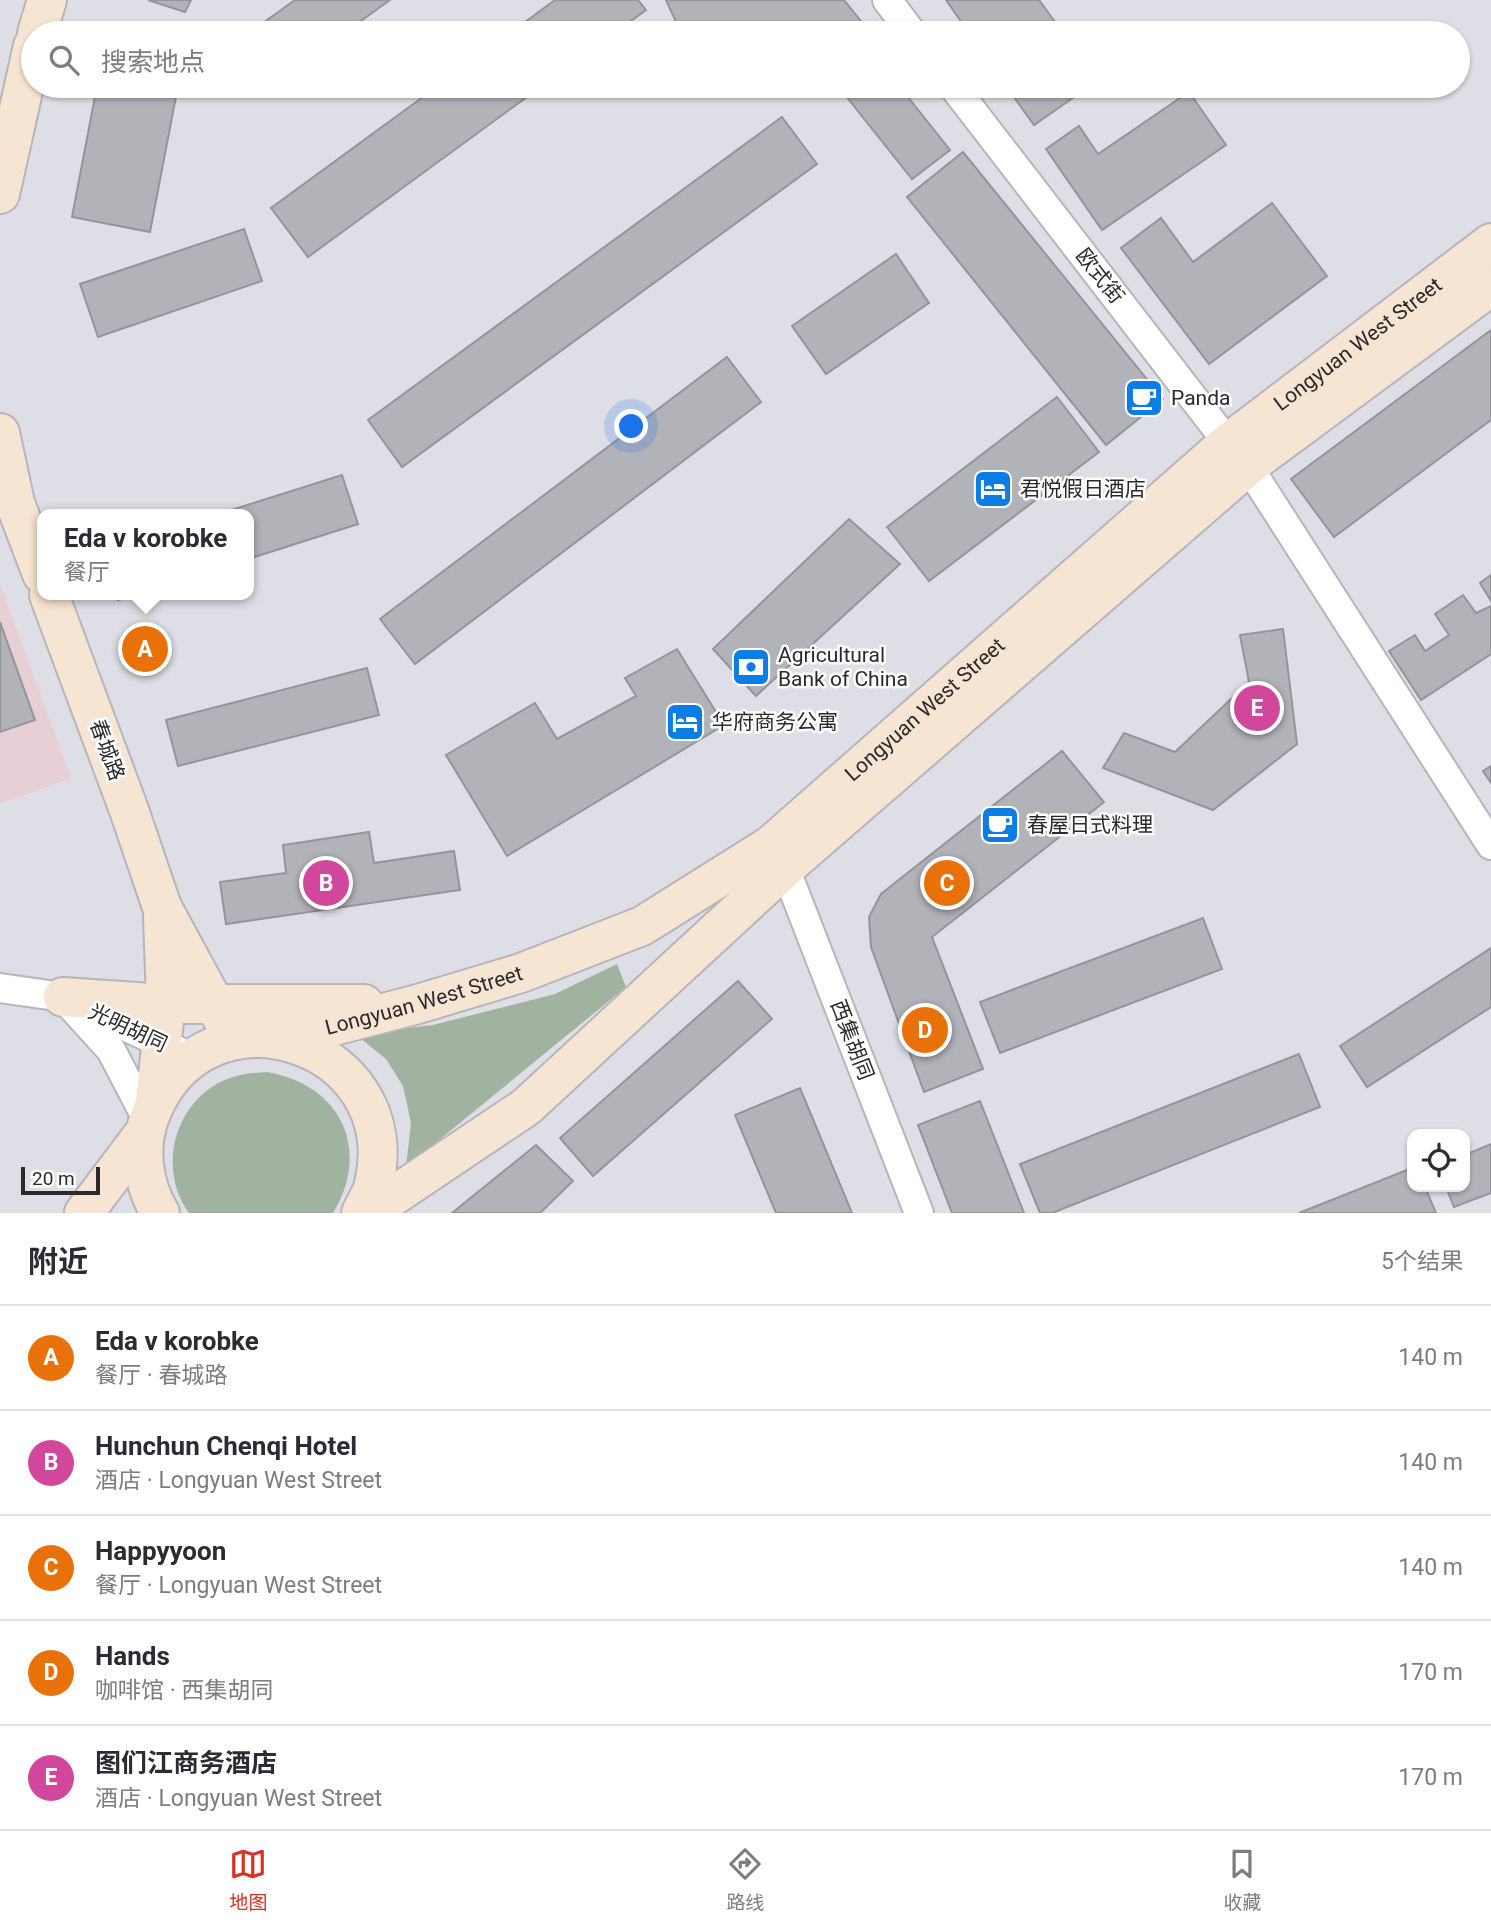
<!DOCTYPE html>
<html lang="zh">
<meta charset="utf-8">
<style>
:root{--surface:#fff;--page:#f2f2f3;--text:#2b2b33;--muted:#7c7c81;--line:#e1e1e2;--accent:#d93025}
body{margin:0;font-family:Roboto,"Noto Sans SC",sans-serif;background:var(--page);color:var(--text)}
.controls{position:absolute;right:21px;bottom:21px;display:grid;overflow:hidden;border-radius:14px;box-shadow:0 2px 5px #0004}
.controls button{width:63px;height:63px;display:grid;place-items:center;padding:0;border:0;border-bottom:2px solid var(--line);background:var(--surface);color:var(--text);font:35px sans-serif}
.scale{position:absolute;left:21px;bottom:18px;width:79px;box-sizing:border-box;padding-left:7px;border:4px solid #2a2a2d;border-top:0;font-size:19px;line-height:24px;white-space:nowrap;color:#2a2a2d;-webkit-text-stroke:5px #fff;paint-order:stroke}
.you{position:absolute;left:632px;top:427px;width:24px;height:24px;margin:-18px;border:5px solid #fff;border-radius:50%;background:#1a73e8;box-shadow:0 0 0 10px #1a73e833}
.badge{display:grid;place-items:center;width:46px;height:46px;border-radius:50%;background:var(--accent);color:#fff;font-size:23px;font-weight:700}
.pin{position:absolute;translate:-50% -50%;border:4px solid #fff;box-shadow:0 2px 7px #0006}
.popup{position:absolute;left:37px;top:509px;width:217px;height:91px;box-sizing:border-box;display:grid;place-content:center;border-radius:14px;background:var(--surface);filter:drop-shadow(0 2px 5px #0005);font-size:23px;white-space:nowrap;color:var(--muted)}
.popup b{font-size:26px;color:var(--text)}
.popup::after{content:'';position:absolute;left:50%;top:100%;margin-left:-14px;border:14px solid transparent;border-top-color:var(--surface)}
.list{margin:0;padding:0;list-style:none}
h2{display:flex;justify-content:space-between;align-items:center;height:91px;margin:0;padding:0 28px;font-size:30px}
h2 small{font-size:23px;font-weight:400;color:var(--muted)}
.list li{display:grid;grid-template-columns:46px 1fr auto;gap:21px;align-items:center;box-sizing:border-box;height:105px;padding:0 28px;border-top:2px solid var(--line)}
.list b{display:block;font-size:26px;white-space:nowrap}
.list p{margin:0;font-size:23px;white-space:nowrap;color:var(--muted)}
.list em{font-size:23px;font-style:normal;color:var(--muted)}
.icon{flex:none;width:38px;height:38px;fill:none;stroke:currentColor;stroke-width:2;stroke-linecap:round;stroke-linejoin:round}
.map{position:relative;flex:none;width:1491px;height:1213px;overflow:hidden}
.search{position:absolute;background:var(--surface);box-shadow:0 2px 5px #0004;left:21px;right:21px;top:21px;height:77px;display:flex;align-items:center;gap:18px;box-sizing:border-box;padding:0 24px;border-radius:38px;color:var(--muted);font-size:26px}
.sheet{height:616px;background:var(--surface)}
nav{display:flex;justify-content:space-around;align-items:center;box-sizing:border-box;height:98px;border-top:2px solid var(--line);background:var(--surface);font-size:19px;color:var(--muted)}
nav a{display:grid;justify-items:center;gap:4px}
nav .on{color:var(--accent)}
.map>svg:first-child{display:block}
</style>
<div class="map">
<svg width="1491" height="1213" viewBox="0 0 1491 1213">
<rect width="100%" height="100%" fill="#dedfe6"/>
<path fill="#e8ced5" d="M 0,584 L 71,778 L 0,804 Z"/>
<g fill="#a1b3a0">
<path d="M 617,964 L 626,987 L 406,1167 L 411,1123 L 403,1086 L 386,1059 L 355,1034 L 433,1025 L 555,994 Z"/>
<path d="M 267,1072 C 340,1084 372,1149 333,1213 L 189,1213 C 159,1172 172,1111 215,1085 C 231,1075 249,1073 267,1072 Z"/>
</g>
<g fill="#b2b2b9" stroke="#94959b" stroke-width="2">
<path d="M 148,0 L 191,0 L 185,12 Z"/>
<path d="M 295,0 L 390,0 L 344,33 L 249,33 Z"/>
<path d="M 555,0 L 638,0 L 646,10 L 614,33 L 510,33 Z"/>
<path d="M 666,0 L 844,0 L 868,30 L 863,33 L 681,33 Z"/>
<path d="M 946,0 L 1039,0 L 1063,33 L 969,33 Z"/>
<path d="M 97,86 L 178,86 L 150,232 L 72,217 Z"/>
<path d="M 438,86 L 542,86 L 308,257 L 271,208 Z"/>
<path d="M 838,86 L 899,86 L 950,150 L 912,179 Z"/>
<path d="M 1006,86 L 1090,86 L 1034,125 Z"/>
<path d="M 1189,92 L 1226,145 L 1102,230 L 1046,149 L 1079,126 L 1098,154 Z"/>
<path d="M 782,117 L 817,164 L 402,467 L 368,420 Z"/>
<path d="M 963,152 L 1163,399 L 1106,445 L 907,197 Z"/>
<path d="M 1272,203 L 1327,276 L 1209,364 L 1121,248 L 1161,218 L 1193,262 Z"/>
<path d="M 244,229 L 262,281 L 98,337 L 80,284 Z"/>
<path d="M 896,254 L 929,303 L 826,374 L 792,326 Z"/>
<path d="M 1491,330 L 1491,420 L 1334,537 L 1291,479 Z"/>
<path d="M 727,357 L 761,402 L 415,664 L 380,619 Z"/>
<path d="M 1057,397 L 1099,452 L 929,581 L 887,527 Z"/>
<path d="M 342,475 L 358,524 L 248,559 L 248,514 L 219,514 Z"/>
<path d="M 849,519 L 900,564 L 756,696 L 713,649 Z"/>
<path d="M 1491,575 L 1491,601 L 1480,583 Z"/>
<path d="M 117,595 L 135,595 L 118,600 Z"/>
<path d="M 1463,595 L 1476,613 L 1491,606 L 1491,654 L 1421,700 L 1389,651 L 1415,635 L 1425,651 L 1449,635 L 1435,614 Z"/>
<path d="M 0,622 L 35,720 L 0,732 Z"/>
<path d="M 1283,629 L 1297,744 L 1213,810 L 1103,768 L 1124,733 L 1175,752 L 1249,682 L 1240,635 Z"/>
<path d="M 677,649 L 724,725 L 507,856 L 446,755 L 535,703 L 557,739 L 636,696 L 625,678 Z"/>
<path d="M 367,668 L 379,715 L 178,766 L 166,720 Z"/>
<path d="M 1062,751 L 1104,802 L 932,937 L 983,1069 L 924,1092 L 871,947 L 869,917 L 881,894 Z"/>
<path d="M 1491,766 L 1491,783 L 1483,771 Z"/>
<path d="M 369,832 L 374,863 L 454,851 L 460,890 L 226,924 L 220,882 L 286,873 L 283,845 Z"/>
<path d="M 1203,918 L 1222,969 L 1000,1053 L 980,1002 Z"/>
<path d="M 1491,948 L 1491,1007 L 1367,1087 L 1340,1046 Z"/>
<path d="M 738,981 L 772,1019 L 593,1176 L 560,1138 Z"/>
<path d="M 1299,1054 L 1320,1107 L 1052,1213 L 1040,1213 L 1020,1164 Z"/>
<path d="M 800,1088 L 852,1213 L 776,1213 L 735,1115 Z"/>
<path d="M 980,1101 L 1024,1213 L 952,1213 L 918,1125 Z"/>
<path d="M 1491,1144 L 1491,1193 L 1454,1207 L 1446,1187 L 1465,1187 L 1465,1155 Z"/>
<path d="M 536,1145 L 573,1181 L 540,1213 L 452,1213 Z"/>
<path d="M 1412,1168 L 1412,1187 L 1425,1187 L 1436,1213 L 1299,1213 Z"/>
</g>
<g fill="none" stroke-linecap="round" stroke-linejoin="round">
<g stroke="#b5b6bc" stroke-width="32">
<g id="street">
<path d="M 887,0 L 912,33"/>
<path d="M 953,86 L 1228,443 L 1248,466 L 1491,845"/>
<path d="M 785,868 L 919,1213"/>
<path d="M 0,988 L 63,997 L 178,1051"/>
<path d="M 72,1007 L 111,1050 L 148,1121"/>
</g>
</g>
<g stroke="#b5b6bc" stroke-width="42">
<g id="secondary">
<path d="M 37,33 L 47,0"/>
<path d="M 0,194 L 33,46"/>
<path d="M 0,433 L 15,503 L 42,574"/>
<path d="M 49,595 L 129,810 L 162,907 L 234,1040"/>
<path d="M 63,997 L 166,1004 L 364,1004"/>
<path id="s1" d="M 284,1039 L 418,1004 L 521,973 L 642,926 L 771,845 L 1228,443 L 1491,243"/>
<path d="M 155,1101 L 166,1004 L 163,916"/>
<path d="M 84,1213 L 145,1132"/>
<path d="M 160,1213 C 143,1185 138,1147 150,1116 C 203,976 407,1041 374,1184 C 372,1194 365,1204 361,1213"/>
<path d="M 368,1213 L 526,1107 L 785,868 L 1248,466 L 1491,286"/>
</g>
</g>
<use href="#street" stroke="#fff" stroke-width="28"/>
<use href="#secondary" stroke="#f6e5d2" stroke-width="38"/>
</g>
<defs>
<g id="cafe-square" transform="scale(2.0125)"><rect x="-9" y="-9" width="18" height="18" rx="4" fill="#0c7de5" stroke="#fff"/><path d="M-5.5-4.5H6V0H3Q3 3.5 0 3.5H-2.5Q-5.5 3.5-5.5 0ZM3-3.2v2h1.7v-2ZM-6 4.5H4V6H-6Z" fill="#fff"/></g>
<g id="hotel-square" transform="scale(2.0125)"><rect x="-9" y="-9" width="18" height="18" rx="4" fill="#0c7de5" stroke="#fff"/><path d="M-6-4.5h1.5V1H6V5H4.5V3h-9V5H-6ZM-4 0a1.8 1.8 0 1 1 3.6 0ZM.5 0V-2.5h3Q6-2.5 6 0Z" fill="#fff"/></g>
<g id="bank-square" transform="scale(2.0125)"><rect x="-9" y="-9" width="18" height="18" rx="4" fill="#0c7de5" stroke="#fff"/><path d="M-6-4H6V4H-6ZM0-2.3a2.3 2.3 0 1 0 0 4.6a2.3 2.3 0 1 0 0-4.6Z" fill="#fff"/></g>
</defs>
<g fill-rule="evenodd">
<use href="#cafe-square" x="1144" y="398"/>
<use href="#hotel-square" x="993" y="489"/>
<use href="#bank-square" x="751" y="667"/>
<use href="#hotel-square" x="685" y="722"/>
<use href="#cafe-square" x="1000" y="825"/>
</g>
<g text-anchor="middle" stroke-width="5" stroke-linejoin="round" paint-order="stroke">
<g font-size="21" fill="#2a2a2d" stroke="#fff">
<text transform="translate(1100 276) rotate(52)" y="7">欧式街</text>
<text dy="7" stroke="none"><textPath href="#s1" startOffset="1300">Longyuan West Street</textPath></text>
<text dy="7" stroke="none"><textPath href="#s1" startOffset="733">Longyuan West Street</textPath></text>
<text transform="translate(107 750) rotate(70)" y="7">春城路</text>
<text dy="7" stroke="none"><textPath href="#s1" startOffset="145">Longyuan West Street</textPath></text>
<text transform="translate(128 1028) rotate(25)" y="7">光明胡同</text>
<text transform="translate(852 1040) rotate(69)" y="7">西集胡同</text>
</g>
<g font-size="21" fill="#2a2a2d" stroke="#fff" text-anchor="start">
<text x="1171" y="405">Panda</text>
<text x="1020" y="496">君悦假日酒店</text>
<text x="778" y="662">Agricultural<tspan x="778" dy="24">Bank of China</tspan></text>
<text x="712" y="729">华府商务公寓</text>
<text x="1027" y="832">春屋日式料理</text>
</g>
</g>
</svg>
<div class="controls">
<button><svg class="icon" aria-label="locate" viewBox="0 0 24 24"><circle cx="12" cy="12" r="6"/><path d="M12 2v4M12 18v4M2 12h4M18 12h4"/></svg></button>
</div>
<div class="scale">20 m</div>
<div class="you"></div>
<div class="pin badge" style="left:145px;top:649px;background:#e8710a">A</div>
<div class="popup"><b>Eda v korobke</b>餐厅</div>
<div class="pin badge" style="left:326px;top:883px;background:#d1479c">B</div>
<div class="pin badge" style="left:947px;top:883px;background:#e8710a">C</div>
<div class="pin badge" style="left:925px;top:1030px;background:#e8710a">D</div>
<div class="pin badge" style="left:1257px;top:708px;background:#d1479c">E</div>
<div class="search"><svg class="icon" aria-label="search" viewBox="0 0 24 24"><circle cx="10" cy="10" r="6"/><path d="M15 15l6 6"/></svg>搜索地点</div>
</div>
<section class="sheet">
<h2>附近<small>5个结果</small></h2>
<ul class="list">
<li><span class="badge" style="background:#e8710a">A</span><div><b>Eda v korobke</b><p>餐厅 · 春城路</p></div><em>140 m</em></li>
<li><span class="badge" style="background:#d1479c">B</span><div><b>Hunchun Chenqi Hotel</b><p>酒店 · Longyuan West Street</p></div><em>140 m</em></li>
<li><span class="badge" style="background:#e8710a">C</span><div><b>Happyyoon</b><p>餐厅 · Longyuan West Street</p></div><em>140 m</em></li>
<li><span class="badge" style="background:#e8710a">D</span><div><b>Hands</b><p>咖啡馆 · 西集胡同</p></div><em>170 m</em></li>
<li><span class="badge" style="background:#d1479c">E</span><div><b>图们江商务酒店</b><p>酒店 · Longyuan West Street</p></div><em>170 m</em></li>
</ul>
</section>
<nav>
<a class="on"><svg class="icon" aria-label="map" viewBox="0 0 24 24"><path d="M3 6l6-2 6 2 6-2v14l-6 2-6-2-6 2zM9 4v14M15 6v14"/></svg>地图</a>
<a><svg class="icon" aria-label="directions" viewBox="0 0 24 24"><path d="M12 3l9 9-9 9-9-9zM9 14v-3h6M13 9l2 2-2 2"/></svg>路线</a>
<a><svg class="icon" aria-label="saved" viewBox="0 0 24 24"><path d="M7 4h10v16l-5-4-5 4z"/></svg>收藏</a>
</nav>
